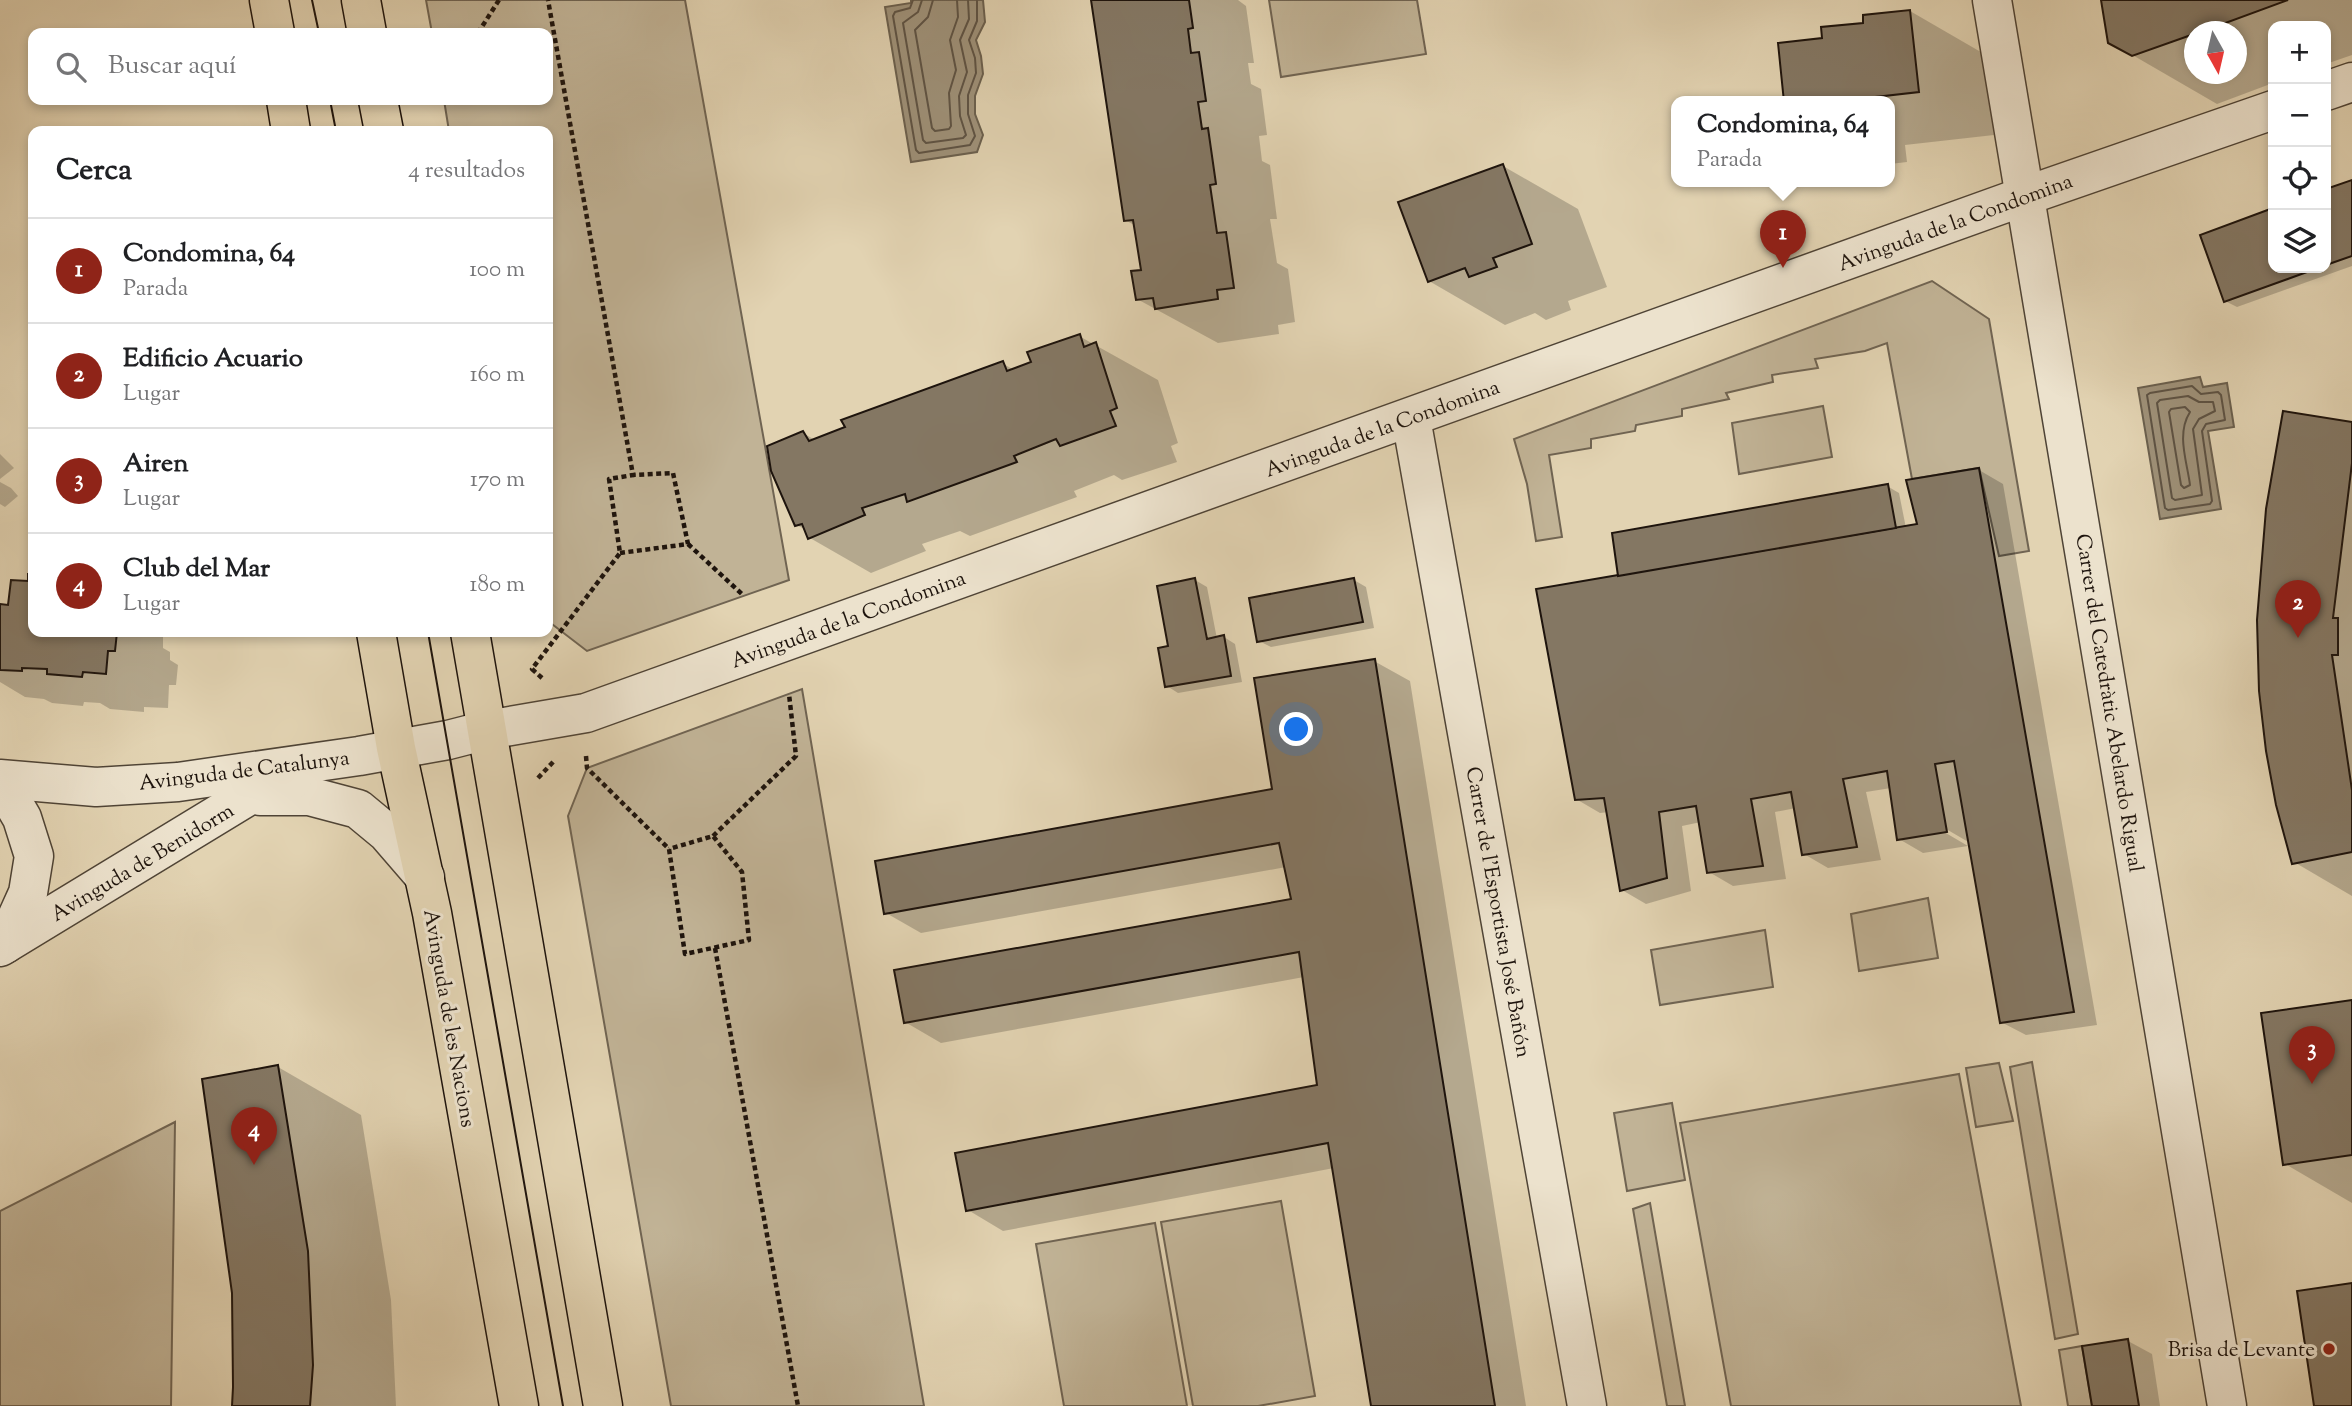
<!DOCTYPE html>
<html lang="es">
<meta charset="utf-8">
<style>
:root{--surface:#fff;--page:#f6f6f6;--text:#202124;--muted:#757577;--line:#e0e0e0;--accent:#8f2418}
body{margin:0;font-family:"Sorts Mill Goudy",serif;background:var(--page);color:var(--text)}
.controls{position:absolute;right:21px;top:21px;display:grid;overflow:hidden;border-radius:14px;box-shadow:0 4px 10px #0003}
.controls button{width:63px;height:63px;display:grid;place-items:center;padding:0;border:0;border-bottom:2px solid var(--line);background:var(--surface);color:var(--text);font:35px sans-serif}
.compass{position:absolute;left:2184px;top:21px;width:63px;height:63px;border-radius:50%;background:var(--surface);box-shadow:0 4px 10px #0003;rotate:172deg}
.you{position:absolute;left:1297px;top:730px;width:24px;height:24px;margin:-18px;border:5px solid #fff;border-radius:50%;background:#1a73e8;box-shadow:0 0 0 10px #1a73e833}
.badge{display:grid;place-items:center;width:46px;height:46px;border-radius:50%;background:var(--accent);color:#fff;font-size:23px;font-weight:700}
.pin{position:absolute;translate:-50% -58px;filter:drop-shadow(0 2px 4px #0008)}
.pin::after{content:'';position:absolute;top:37px;width:24px;height:21px;background:inherit;clip-path:polygon(0 0,100% 0,50% 100%)}
.popup{position:absolute;left:1671px;top:96px;width:224px;height:91px;box-sizing:border-box;display:grid;place-content:center;border-radius:14px;background:var(--surface);filter:drop-shadow(0 2px 5px #0005);font-size:23px;white-space:nowrap;color:var(--muted)}
.popup b{font-size:26px;color:var(--text)}
.popup::after{content:'';position:absolute;left:50%;top:100%;margin-left:-14px;border:14px solid transparent;border-top-color:var(--surface)}
.list{margin:0;padding:0;list-style:none}
h2{display:flex;justify-content:space-between;align-items:center;height:91px;margin:0;padding:0 28px;font-size:30px}
h2 small{font-size:23px;font-weight:400;color:var(--muted)}
.list li{display:grid;grid-template-columns:46px 1fr auto;gap:21px;align-items:center;box-sizing:border-box;height:105px;padding:0 28px;border-top:2px solid var(--line)}
.list b{display:block;font-size:26px;white-space:nowrap}
.list p{margin:0;font-size:23px;white-space:nowrap;color:var(--muted)}
.list em{font-size:23px;font-style:normal;color:var(--muted)}
.icon{flex:none;width:38px;height:38px;fill:none;stroke:currentColor;stroke-width:2;stroke-linecap:round;stroke-linejoin:round}
.map{position:relative;flex:none;width:2352px;height:1406px;overflow:hidden}
.search{position:absolute;background:var(--surface);box-shadow:0 4px 10px #0003;left:28px;top:28px;width:525px;height:77px;display:flex;align-items:center;gap:18px;box-sizing:border-box;padding:0 24px;border-radius:14px;color:var(--muted);font-size:26px}
.panel{position:absolute;background:var(--surface);box-shadow:0 4px 10px #0003;left:28px;top:126px;width:525px;height:511px;border-radius:14px}
.map>svg:first-child{display:block}
</style>
<div class="map">
<svg width="2352" height="1406" viewBox="0 0 2352 1406">
<rect width="100%" height="100%" fill="#e2d3b2"/>
<filter id="stains"><feTurbulence type="fractalNoise" baseFrequency=".00286" numOctaves="4"/><feColorMatrix values="0 0 0 0 .2 0 0 0 0 .09 0 0 0 0 .02 0 0 0 .5 -.17"/></filter>
<radialGradient id="worn" r=".72"><stop offset=".6" stop-color="#630" stop-opacity="0"/><stop offset="1" stop-color="#630" stop-opacity=".3"/></radialGradient>
<g fill="#c1b396" stroke="#706452" stroke-width="2">
<path d="M 426,0 L 685,0 L 789,580 L 587,651 L 548,621 L 548,131 L 449,131 L 444,100 L 548,100 L 548,33 L 432,33 Z"/>
<path d="M 1269,0 L 1417,0 L 1426,54 L 1281,77 Z"/>
<path d="M 1932,281 L 1989,319 L 2029,551 L 1999,556 L 1979,468 L 1912,479 L 1887,343 L 1865,351 L 1815,359 L 1818,368 L 1772,375 L 1773,382 L 1726,393 L 1729,399 L 1682,409 L 1682,416 L 1636,425 L 1635,431 L 1591,439 L 1591,448 L 1549,455 L 1562,537 L 1536,541 L 1527,484 L 1514,439 Z"/>
<path d="M 1823,406 L 1832,457 L 1739,474 L 1732,423 Z"/>
<path d="M 802,689 L 924,1406 L 671,1406 L 568,816 L 587,768 Z"/>
<path d="M 1928,898 L 1938,958 L 1859,971 L 1851,914 Z"/>
<path d="M 1765,930 L 1773,987 L 1660,1005 L 1651,950 Z"/>
<path d="M 2032,1062 L 2078,1334 L 2055,1339 L 2010,1067 Z"/>
<path d="M 1999,1063 L 2013,1121 L 1976,1127 L 1966,1068 Z"/>
<path d="M 1959,1074 L 2021,1406 L 1731,1406 L 1680,1123 Z"/>
<path d="M 1672,1103 L 1685,1180 L 1627,1191 L 1614,1113 Z"/>
<path d="M 175,1122 L 171,1406 L 0,1406 L 0,1211 Z"/>
<path d="M 1281,1201 L 1315,1396 L 1258,1406 L 1193,1406 L 1161,1222 Z"/>
<path d="M 1650,1203 L 1685,1406 L 1667,1406 L 1633,1209 Z"/>
<path d="M 1155,1223 L 1187,1406 L 1064,1406 L 1036,1244 Z"/>
<path d="M 2082,1346 L 2092,1406 L 2068,1406 L 2059,1350 Z"/>
</g>
<g fill="#9f927a" stroke="#6b604e" stroke-width="2">
<path d="M 911,0 L 983,0 L 985,22 L 976,40 L 981,56 L 983,74 L 975,96 L 975,114 L 983,135 L 977,152 L 911,162 L 885,7 L 911,3 Z"/>
<path d="M 2200,377 L 2203,387 L 2227,383 L 2234,427 L 2208,431 L 2221,509 L 2160,519 L 2138,388 Z"/>
</g>
<g fill="#0003" fill-rule="evenodd">
<path d="M 1092,0 L 1238,0 L 1246,6 L 1254,63 L 1248,63 L 1251,84 L 1261,89 L 1267,135 L 1259,136 L 1262,161 L 1270,165 L 1277,219 L 1270,219 L 1277,263 L 1288,269 L 1295,322 L 1278,325 L 1279,334 L 1218,343 L 1137,299 L 1143,271 L 1136,226 L 1125,220 Z"/>
<path d="M 2102,0 L 2352,0 L 2352,55 L 2326,64 L 2326,26 L 2273,26 L 2273,83 L 2217,104 L 2110,42 ZM 2194,32 L 2236,32 L 2236,74 L 2194,74 Z"/>
<path d="M 1910,11 L 1986,55 L 1994,135 L 1905,145 L 1907,162 L 1890,164 L 1890,102 L 1786,102 L 1824,39 Z"/>
<path d="M 1503,166 L 1578,209 L 1607,287 L 1568,301 L 1571,310 L 1546,320 L 1535,313 L 1505,325 L 1429,281 Z"/>
<path d="M 2352,182 L 2352,266 L 2237,307 L 2225,301 L 2202,236 L 2273,210 L 2273,268 L 2326,268 L 2326,191 Z"/>
<path d="M 1079,336 L 1158,380 L 1178,443 L 1171,446 L 1177,462 L 1122,480 L 1114,475 L 1074,491 L 1077,497 L 970,536 L 960,531 L 922,544 L 926,551 L 871,573 L 810,538 L 807,530 L 796,525 L 803,433 L 815,440 L 1002,363 L 1014,370 L 1033,363 Z"/>
<path d="M 2352,424 L 2352,783 L 2349,778 L 2352,798 L 2352,896 L 2294,862 Z"/>
<path d="M 0,454 L 14,468 L 0,479 Z"/>
<path d="M 1979,470 L 2003,484 L 2097,1025 L 2026,1035 L 2001,1022 L 1970,843 L 1941,826 L 1939,829 L 1968,846 L 1923,853 L 1899,839 L 1891,788 L 1866,792 L 1881,860 L 1828,868 L 1804,854 L 1796,808 L 1775,812 L 1786,879 L 1733,886 L 1709,872 L 1701,822 L 1682,826 L 1691,891 L 1646,904 L 1622,890 L 1609,812 L 1600,813 L 1576,799 L 1620,577 L 1887,486 L 1899,493 L 1906,528 L 1920,526 Z"/>
<path d="M 0,482 L 11,488 L 18,496 L 5,507 L 0,504 Z"/>
<path d="M 30,576 L 33,576 L 33,632 L 158,632 L 163,635 L 163,648 L 170,652 L 170,660 L 178,665 L 176,685 L 169,685 L 168,708 L 144,707 L 144,712 L 110,709 L 100,703 L 84,702 L 83,706 L 52,703 L 44,699 L 25,697 L 0,682 L 0,606 L 10,607 L 30,583 Z"/>
<path d="M 1195,580 L 1207,587 L 1217,639 L 1224,637 L 1235,644 L 1242,682 L 1178,693 L 1167,686 Z"/>
<path d="M 1354,580 L 1366,587 L 1374,628 L 1271,647 L 1259,641 Z"/>
<path d="M 1374,661 L 1410,681 L 1526,1406 L 1373,1406 L 1334,1168 L 1003,1231 L 968,1210 L 1319,1087 L 1304,977 L 941,1043 L 905,1022 L 1293,900 L 1286,867 L 921,933 L 886,913 L 1274,791 Z"/>
<path d="M 2352,1002 L 2352,1203 L 2285,1164 Z"/>
<path d="M 278,1067 L 361,1115 L 391,1300 L 396,1406 L 233,1406 Z"/>
<path d="M 2128,1341 L 2152,1354 L 2160,1406 L 2094,1406 Z"/>
</g>
<g fill="none" stroke-linecap="round" stroke-linejoin="round">
<g stroke="#5e5344" stroke-width="2">
<path d="M 913,0 L 910,8 L 895,12 L 893,16 L 916,150 L 919,153 L 970,145 L 975,136 L 968,114 L 968,95 L 976,73 L 975,58 L 969,40 L 977,21 L 977,0"/>
<path d="M 922,0 L 918,12 L 903,23 L 923,140 L 926,143 L 963,138 L 966,135 L 960,116 L 959,96 L 967,72 L 960,40 L 969,19 L 968,0"/>
<path d="M 933,0 L 928,17 L 915,30 L 932,128 L 935,131 L 949,129 L 951,126 L 949,93 L 956,70 L 950,40 L 958,17 L 957,0"/>
<path d="M 2192,386 L 2201,394 L 2218,392 L 2221,395 L 2225,420 L 2206,424 L 2202,431 L 2212,501 L 2210,504 L 2168,510 L 2165,508 L 2147,395 L 2150,393 Z"/>
<path d="M 2188,396 L 2199,402 L 2213,402 L 2215,411 L 2199,419 L 2193,429 L 2202,495 L 2175,500 L 2172,498 L 2157,403 L 2160,400 Z"/>
<path d="M 2185,407 L 2190,412 C 2176,434 2187,461 2190,485 L 2184,488 L 2181,485 L 2169,412 L 2171,409 Z"/>
</g>
</g>
<g fill="#847763" stroke="#1e140d" stroke-width="2">
<path d="M 1091,0 L 1189,0 L 1193,28 L 1188,29 L 1191,53 L 1199,52 L 1206,101 L 1198,102 L 1202,129 L 1208,128 L 1216,184 L 1210,185 L 1217,233 L 1226,232 L 1234,288 L 1217,290 L 1218,299 L 1155,309 L 1153,298 L 1136,300 L 1131,271 L 1141,270 L 1133,220 L 1124,221 Z"/>
<path d="M 2101,0 L 2288,0 L 2201,32 L 2194,32 L 2194,34 L 2132,56 L 2108,43 Z"/>
<path d="M 1910,10 L 1919,92 L 1831,102 L 1784,102 L 1778,43 L 1822,38 L 1821,27 L 1863,23 L 1863,15 Z"/>
<path d="M 1503,164 L 1532,244 L 1493,258 L 1497,267 L 1469,277 L 1465,268 L 1428,282 L 1398,202 Z"/>
<path d="M 2352,180 L 2352,256 L 2326,265 L 2326,189 Z"/>
<path d="M 2273,208 L 2273,268 L 2318,268 L 2224,302 L 2200,235 Z"/>
<path d="M 1080,334 L 1084,347 L 1096,342 L 1117,408 L 1110,411 L 1116,426 L 1060,446 L 1056,439 L 1014,456 L 1017,462 L 907,502 L 905,494 L 862,508 L 865,515 L 808,539 L 802,524 L 795,526 L 771,471 L 767,446 L 803,431 L 809,441 L 845,427 L 841,420 L 1003,361 L 1007,371 L 1031,362 L 1027,352 Z"/>
<path d="M 2283,411 L 2352,422 L 2352,463 L 2333,618 L 2338,618 L 2338,655 L 2332,655 L 2352,790 L 2352,852 L 2292,864 L 2276,805 L 2266,751 L 2259,691 L 2257,620 L 2266,509 Z"/>
<path d="M 1979,468 L 2074,1012 L 2000,1023 L 1954,761 L 1935,764 L 1947,832 L 1897,840 L 1887,771 L 1843,779 L 1857,847 L 1802,855 L 1791,792 L 1751,799 L 1763,866 L 1707,873 L 1696,806 L 1659,812 L 1667,878 L 1620,891 L 1604,798 L 1575,800 L 1536,589 L 1917,524 L 1906,480 Z"/>
<path d="M 1888,484 L 1896,528 L 1618,576 L 1612,533 Z"/>
<path d="M 28,574 L 33,574 L 33,632 L 117,632 L 115,651 L 108,651 L 106,674 L 83,672 L 82,677 L 47,674 L 47,669 L 22,668 L 22,671 L 0,670 L 0,604 L 8,605 L 11,580 L 28,581 Z"/>
<path d="M 1195,578 L 1207,639 L 1224,635 L 1231,676 L 1165,687 L 1158,648 L 1168,646 L 1157,586 Z"/>
<path d="M 1354,578 L 1363,622 L 1257,642 L 1249,598 Z"/>
<path d="M 1375,659 L 1495,1406 L 1371,1406 L 1328,1143 L 966,1211 L 955,1153 L 1317,1085 L 1299,952 L 904,1023 L 894,970 L 1291,899 L 1279,843 L 884,914 L 875,861 L 1272,789 L 1254,678 Z"/>
<path d="M 2352,1000 L 2352,1155 L 2283,1165 L 2261,1013 Z"/>
<path d="M 278,1065 L 308,1251 L 313,1365 L 310,1406 L 232,1406 L 233,1387 L 232,1293 L 202,1079 Z"/>
<path d="M 2352,1283 L 2352,1406 L 2314,1406 L 2297,1291 Z"/>
<path d="M 2128,1339 L 2139,1406 L 2092,1406 L 2082,1346 Z"/>
</g>
<g fill="none" stroke-linecap="round" stroke-linejoin="round">
<g stroke="#4f4436" stroke-width="41">
<g id="minor">
<path d="M 1992,0 L 2227,1406"/>
<path d="M 2326,91 L 2352,82"/>
<path d="M 1411,418 L 1587,1406"/>
<path d="M 0,779 L 96,787 L 178,782 L 359,756 L 448,740 L 487,730 L 586,713 L 2025,196 L 2273,110"/>
<path d="M 0,789 L 11,799 L 22,818 L 34,856 L 28,893 L 5,944"/>
<path d="M 260,796 L 309,796 L 358,809 L 387,833 L 425,877"/>
<path d="M 0,947 L 250,795 L 292,780"/>
</g>
</g>
<g stroke="#1e140d" stroke-width="41">
<g id="major">
<path d="M 269,0 L 275,33"/>
<path d="M 361,0 L 367,33"/>
<path d="M 286,100 L 291,131"/>
<path d="M 378,100 L 384,131"/>
<path d="M 376,632 L 396,748 L 432,913 L 519,1406"/>
<path d="M 470,632 L 603,1406"/>
</g>
</g>
<g stroke="#1e140d" stroke-width="4.5" stroke-dasharray="5 3.5" stroke-linecap="butt">
<path d="M 478,33 L 499,0"/>
<path d="M 688,544 L 744,596"/>
<path d="M 620,553 L 688,544 L 673,473 L 633,475"/>
<path d="M 542,678 L 532,669 L 620,553 L 609,479 L 633,475 L 548,0"/>
<path d="M 586,756 L 587,768 L 669,849 L 685,954 L 749,940 L 742,872 L 713,836 L 669,849"/>
<path d="M 538,778 L 554,761"/>
<path d="M 713,836 L 796,756 L 789,694"/>
<path d="M 715,948 L 798,1406"/>
</g>
<use href="#minor" stroke="#ece2cd" stroke-width="38"/>
<use href="#major" stroke="#e2d3b2" stroke-width="38"/>
<g stroke="#1e140d" stroke-width="2">
<path d="M 312,0 L 319,33"/>
<path d="M 330,100 L 336,131"/>
<path d="M 428,632 L 563,1406"/>
</g>
</g>
<circle fill="#8f2418" stroke="#ece2cd" stroke-width="2.5" cx="2329" cy="1349" r="7"/>
<g text-anchor="middle" stroke-width="6" stroke-linejoin="round" paint-order="stroke">
<g font-size="21" fill="#1e140d" stroke="#ece2cd">
<text transform="translate(1955 222) rotate(-20)" y="7">Avinguda de la Condomina</text>
<text transform="translate(1382 428) rotate(-20)" y="7">Avinguda de la Condomina</text>
<text transform="translate(848 619) rotate(-20)" y="7">Avinguda de la Condomina</text>
<text transform="translate(2110 703) rotate(81)" y="7">Carrer del Catedràtic Abelardo Rigual</text>
<text transform="translate(244 770) rotate(-7)" y="7">Avinguda de Catalunya</text>
<text transform="translate(142 862) rotate(-31)" y="7">Avinguda de Benidorm</text>
<text transform="translate(1499 912) rotate(80)" y="7">Carrer de l'Esportista José Bañón</text>
<text transform="translate(450 1018) rotate(80)" y="7">Avinguda de les Nacions</text>
</g>
<g font-size="21" fill="#1e140d" stroke="#ece2cd" text-anchor="end">
<text x="2315" y="1356">Brisa de Levante</text>
</g>
</g>
<rect width="100%" height="100%" filter="url(#stains)"/>
<rect width="100%" height="100%" fill="url(#worn)"/>
</svg>
<div class="controls">
<button>+</button>
<button>−</button>
<button><svg class="icon" aria-label="locate" viewBox="0 0 24 24"><circle cx="12" cy="12" r="6"/><path d="M12 2v4M12 18v4M2 12h4M18 12h4"/></svg></button>
<button><svg class="icon" aria-label="layers" viewBox="0 0 24 24"><path d="M12 4l9 5-9 5-9-5zM3 14l9 5 9-5"/></svg></button>
</div>
<svg class="compass" viewBox="-18 -18 36 36"><path d="M0-13l5 13h-10z" fill="#e53935"/><path d="M0 13l5-13h-10z" fill="#757577"/></svg>
<div class="you"></div>
<div class="pin badge" style="left:1783px;top:268px">1</div>
<div class="popup"><b>Condomina, 64</b>Parada</div>
<div class="pin badge" style="left:2298px;top:638px">2</div>
<div class="pin badge" style="left:2312px;top:1084px">3</div>
<div class="pin badge" style="left:254px;top:1165px">4</div>
<div class="search"><svg class="icon" aria-label="search" viewBox="0 0 24 24"><circle cx="10" cy="10" r="6"/><path d="M15 15l6 6"/></svg>Buscar aquí</div>
<section class="panel">
<h2>Cerca<small>4 resultados</small></h2>
<ul class="list">
<li><span class="badge">1</span><div><b>Condomina, 64</b><p>Parada</p></div><em>100 m</em></li>
<li><span class="badge">2</span><div><b>Edificio Acuario</b><p>Lugar</p></div><em>160 m</em></li>
<li><span class="badge">3</span><div><b>Airen</b><p>Lugar</p></div><em>170 m</em></li>
<li><span class="badge">4</span><div><b>Club del Mar</b><p>Lugar</p></div><em>180 m</em></li>
</ul>
</section>
</div>
